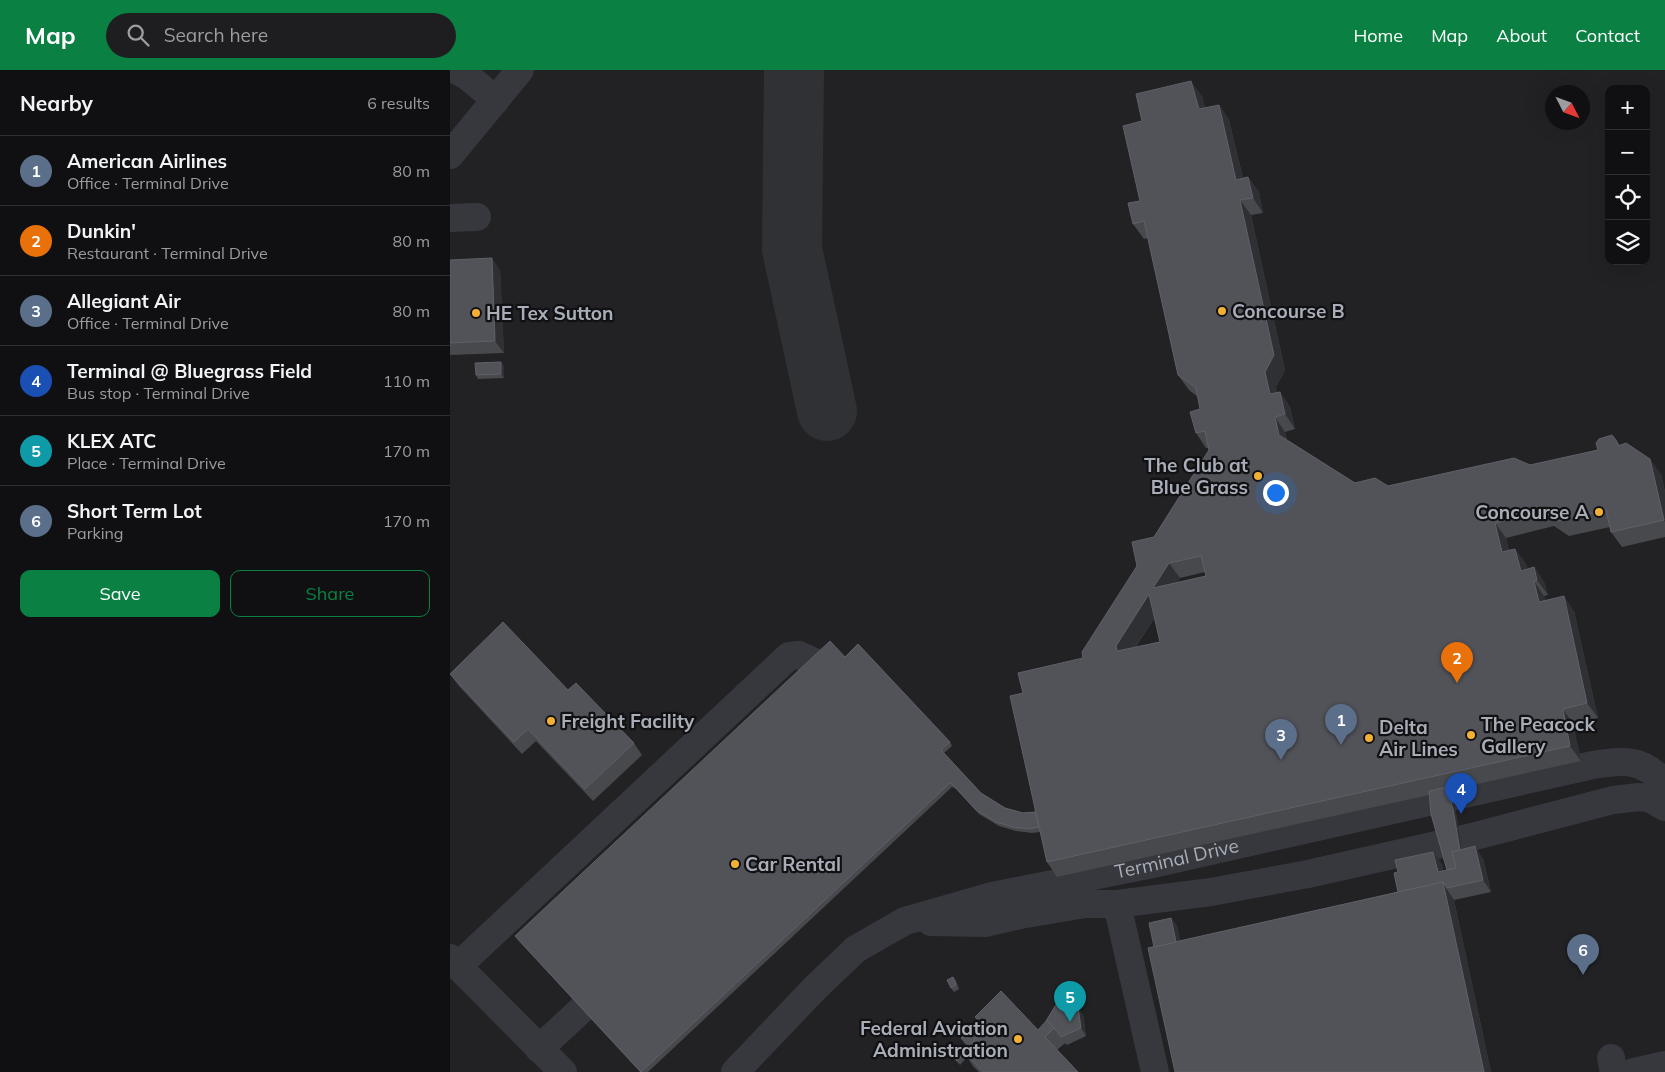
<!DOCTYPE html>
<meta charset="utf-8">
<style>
:root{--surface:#101012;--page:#1e1e20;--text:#f1f3f6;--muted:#9c9d9f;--line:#303032;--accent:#0b8043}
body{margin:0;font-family:Mulish,sans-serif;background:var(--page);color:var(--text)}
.controls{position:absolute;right:15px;top:15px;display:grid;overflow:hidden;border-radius:10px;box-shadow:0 5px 20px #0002}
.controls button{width:45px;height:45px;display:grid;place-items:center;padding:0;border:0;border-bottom:1px solid var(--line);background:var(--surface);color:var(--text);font:25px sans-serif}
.compass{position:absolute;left:1095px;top:15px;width:45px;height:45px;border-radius:50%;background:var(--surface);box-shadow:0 5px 20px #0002;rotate:132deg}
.you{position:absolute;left:825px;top:422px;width:18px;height:18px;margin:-12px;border:4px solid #fff;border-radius:50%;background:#1a73e8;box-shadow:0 0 0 8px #1a73e833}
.badge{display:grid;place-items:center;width:32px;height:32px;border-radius:50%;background:var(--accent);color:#fff;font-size:16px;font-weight:700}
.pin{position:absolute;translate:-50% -41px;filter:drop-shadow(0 1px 2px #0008)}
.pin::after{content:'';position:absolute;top:26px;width:18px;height:15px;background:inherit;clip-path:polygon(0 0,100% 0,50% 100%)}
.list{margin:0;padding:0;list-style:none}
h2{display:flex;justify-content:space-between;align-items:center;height:65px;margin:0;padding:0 20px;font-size:21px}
h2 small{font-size:16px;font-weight:400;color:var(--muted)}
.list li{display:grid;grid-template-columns:32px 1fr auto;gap:15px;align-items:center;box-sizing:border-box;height:70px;padding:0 20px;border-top:1px solid var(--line)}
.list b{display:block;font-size:19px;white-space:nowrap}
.list p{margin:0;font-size:16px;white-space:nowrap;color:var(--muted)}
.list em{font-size:16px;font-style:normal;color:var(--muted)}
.actions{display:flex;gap:10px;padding:15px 20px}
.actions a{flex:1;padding:11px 0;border:1px solid var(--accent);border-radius:10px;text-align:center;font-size:18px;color:var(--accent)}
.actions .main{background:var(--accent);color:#fff}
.icon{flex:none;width:28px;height:28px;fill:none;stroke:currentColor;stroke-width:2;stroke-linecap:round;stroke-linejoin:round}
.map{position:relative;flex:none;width:1215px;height:1002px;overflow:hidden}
header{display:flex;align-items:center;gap:30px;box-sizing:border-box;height:70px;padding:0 25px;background:var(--accent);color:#fff}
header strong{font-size:24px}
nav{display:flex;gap:28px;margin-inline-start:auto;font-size:18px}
.search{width:350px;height:45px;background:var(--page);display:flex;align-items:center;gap:12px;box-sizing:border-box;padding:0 18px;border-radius:28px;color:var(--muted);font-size:19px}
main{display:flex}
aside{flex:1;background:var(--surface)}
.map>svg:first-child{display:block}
</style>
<header>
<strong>Map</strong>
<div class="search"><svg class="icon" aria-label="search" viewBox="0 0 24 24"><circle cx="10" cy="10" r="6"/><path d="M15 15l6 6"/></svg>Search here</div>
<nav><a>Home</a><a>Map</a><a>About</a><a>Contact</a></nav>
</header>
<main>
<aside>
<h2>Nearby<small>6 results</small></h2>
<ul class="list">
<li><span class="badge" style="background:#5c6f8a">1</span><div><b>American Airlines</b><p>Office · Terminal Drive</p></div><em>80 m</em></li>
<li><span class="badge" style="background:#e8710a">2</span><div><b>Dunkin'</b><p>Restaurant · Terminal Drive</p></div><em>80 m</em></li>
<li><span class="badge" style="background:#5c6f8a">3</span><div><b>Allegiant Air</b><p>Office · Terminal Drive</p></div><em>80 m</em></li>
<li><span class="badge" style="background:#1a4fb4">4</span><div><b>Terminal @ Bluegrass Field</b><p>Bus stop · Terminal Drive</p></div><em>110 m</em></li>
<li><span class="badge" style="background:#0f9aa8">5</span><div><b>KLEX ATC</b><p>Place · Terminal Drive</p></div><em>170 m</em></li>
<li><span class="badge" style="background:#5c6f8a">6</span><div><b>Short Term Lot</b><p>Parking</p></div><em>170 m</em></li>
</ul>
<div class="actions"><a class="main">Save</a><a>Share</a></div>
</aside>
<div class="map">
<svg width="1215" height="1002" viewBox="0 0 1215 1002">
<rect width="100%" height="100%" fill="#161618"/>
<path fill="#222225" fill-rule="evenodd" d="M 0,0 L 1215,0 L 1215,1002 L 0,1002 ZM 1159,19 L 1196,19 L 1196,191 L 1159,191 ZM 1102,22 L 1132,22 L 1132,52 L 1102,52 Z"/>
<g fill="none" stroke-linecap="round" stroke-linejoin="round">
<path stroke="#303135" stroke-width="60" d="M 344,0 L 342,179 L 377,341"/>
<g stroke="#37383d" stroke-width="28">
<path d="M 6,0 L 17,6 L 46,30"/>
<path d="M 0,85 L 70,0"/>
<path d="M 0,148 L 27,147"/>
<path d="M 667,834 L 705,1002"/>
<path d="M 481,852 L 535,853 L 570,845 L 635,834 L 667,834 L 761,822 L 858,804 L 1018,768 L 1163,730 L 1189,727 L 1199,728 L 1215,737"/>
<path d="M 0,888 L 113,1002"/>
<path d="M 9,895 L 339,586 L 349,585 L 364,592"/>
<path d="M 89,979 L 132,939"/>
<path d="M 1161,988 L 1164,1002"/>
<path id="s1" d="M 285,1002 L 366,917 L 406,879 L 455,851 L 542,826 L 698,795 L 1143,695 C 1174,690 1193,688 1215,714"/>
<path d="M 1184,1002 L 1215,995"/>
</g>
</g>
<g fill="#47494d" fill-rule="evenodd">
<path d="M 752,26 L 755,38 L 769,35 L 779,50 L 793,108 L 798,107 L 809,122 L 813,143 L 801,145 L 835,300 L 826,317 L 827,323 L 830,322 L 840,337 L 845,359 L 835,362 L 837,370 L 905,413 L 938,416 L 1080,395 L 1148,380 L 1166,370 L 1170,375 L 1211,404 L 1215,422 L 1215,467 L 1172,477 L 1161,462 L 1160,457 L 1119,466 L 1104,456 L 1056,468 L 1059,480 L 1065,479 L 1076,494 L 1077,499 L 1084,497 L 1094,512 L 1098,525 L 1094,526 L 1095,530 L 1124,541 L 1148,648 L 1123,654 L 1131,691 L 1000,720 L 1006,743 L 1012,780 L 1033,788 L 1041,822 L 1004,830 L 1041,1002 L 704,877 L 721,848 L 727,856 L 730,871 L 948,822 L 992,794 L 993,801 L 997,800 L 979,725 L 607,807 L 597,792 L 590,762 L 582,763 L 566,761 L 549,756 L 529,744 L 506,719 L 502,717 L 198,1002 L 190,1002 L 68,870 L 65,866 L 500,672 L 502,676 L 494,683 L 531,723 L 555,738 L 573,743 L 585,742 L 573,623 L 633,588 L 704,467 L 759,380 L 759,378 L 756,378 L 746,363 L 750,339 L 748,327 L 739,320 L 728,305 L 698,168 L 694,169 L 683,154 L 690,131 L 692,51 ZM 755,502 L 756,506 L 727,513 L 730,508 ZM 705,547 L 710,572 L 685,578 Z"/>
<path d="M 0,190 L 50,200 L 54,283 L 0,285 Z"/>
<path d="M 54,296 L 54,308 L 28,309 L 26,305 Z"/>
<path d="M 0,604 L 118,620 L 184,673 L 192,685 L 143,731 L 86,671 L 72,684 L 8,615 Z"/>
<path d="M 503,907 L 506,911 L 509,919 L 504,922 L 501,918 Z"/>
<path d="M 628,920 L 631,924 L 629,930 L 623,928 L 620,924 Z"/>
<path d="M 633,945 L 636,966 L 617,975 L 614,972 L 615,973 L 607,980 L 628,1002 L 529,1002 L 523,996 L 517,987 L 510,995 L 502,986 L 514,980 L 518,976 L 511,968 L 528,966 L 535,960 L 525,947 L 588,960 Z"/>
</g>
<g fill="#2f3033">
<path d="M 741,11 L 752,26 L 759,54 L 749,39 Z"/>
<path d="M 769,35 L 779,50 L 797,125 L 786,110 Z"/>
<path d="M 798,107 L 809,122 L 813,143 L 803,128 Z"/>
<path d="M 790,130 L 801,145 L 835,300 L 826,317 L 830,339 L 820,324 L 815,302 Z"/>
<path d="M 42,188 L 50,200 L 54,283 L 45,271 Z"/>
<path d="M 51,292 L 54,296 L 54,308 L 51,304 Z"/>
<path d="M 830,322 L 840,337 L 845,359 L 835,344 Z"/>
<path d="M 825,347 L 835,362 L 839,380 L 829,365 Z"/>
<path d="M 1200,389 L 1211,404 L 1215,422 L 1215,452 L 1214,450 Z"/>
<path d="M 1045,453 L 1056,468 L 1063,497 L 1052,482 Z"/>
<path d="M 1065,479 L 1076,494 L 1081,516 L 1071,501 Z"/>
<path d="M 719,493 L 730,508 L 714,533 L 703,518 Z"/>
<path d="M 1084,497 L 1094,512 L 1098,525 L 1087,510 Z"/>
<path d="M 1084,511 L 1094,526 L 1099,547 L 1089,532 Z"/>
<path d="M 699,524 L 710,539 L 676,591 L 667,581 L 666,576 Z"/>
<path d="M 1114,526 L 1124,541 L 1148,648 L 1137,633 Z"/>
<path d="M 1113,639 L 1123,654 L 1131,691 L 1120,676 Z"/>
<path d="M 997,717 L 1000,721 L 1006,743 L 1014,792 L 1011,788 Z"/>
<path d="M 1025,776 L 1033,788 L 1041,822 L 1033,810 Z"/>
<path d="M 983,782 L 992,794 L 996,813 L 988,802 Z"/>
<path d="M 993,812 L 997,818 L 996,818 L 1004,830 L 1041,1002 L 1034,1002 Z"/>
<path d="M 721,848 L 727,856 L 733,888 L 728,880 Z"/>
<path d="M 628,920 L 631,924 L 629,930 L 626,926 Z"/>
<path d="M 628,937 L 633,945 L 636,966 L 631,958 Z"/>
</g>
<g fill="#525359" stroke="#5f6168" fill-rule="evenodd">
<path d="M 741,11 L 749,39 L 769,35 L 786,110 L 798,107 L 803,128 L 790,130 L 824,285 L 815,302 L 820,324 L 830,322 L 835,344 L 825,347 L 829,365 L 905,413 L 925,408 L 938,416 L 1064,388 L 1080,395 L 1148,380 L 1146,373 L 1149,369 L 1162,365 L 1166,370 L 1168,376 L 1176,373 L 1200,389 L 1214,450 L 1161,462 L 1156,440 L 1108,451 L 1093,441 L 1045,453 L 1052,482 L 1065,479 L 1071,501 L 1084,497 L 1087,510 L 1084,511 L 1089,532 L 1114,526 L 1137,633 L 1113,639 L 1120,676 L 597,792 L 560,626 L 573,623 L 568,603 L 633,588 L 632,582 L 687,496 L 682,472 L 704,467 L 759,380 L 755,361 L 746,363 L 740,342 L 750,339 L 746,318 L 728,305 L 694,151 L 683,154 L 678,133 L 690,131 L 673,56 L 692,51 L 686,24 ZM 751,486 L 756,506 L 703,518 L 719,493 ZM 699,524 L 710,572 L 667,581 L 666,576 Z"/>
<path d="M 42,188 L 45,271 L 0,273 L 0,190 Z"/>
<path d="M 51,292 L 51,304 L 26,305 L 25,293 Z"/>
<path d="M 53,552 L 118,620 L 126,613 L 184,673 L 135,719 L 78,659 L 64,672 L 0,604 Z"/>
<path d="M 380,571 L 395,587 L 408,574 L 500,672 L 491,680 L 531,723 L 555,738 L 573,743 L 585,742 L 589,757 L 579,759 L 563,757 L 546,752 L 526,740 L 503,715 L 500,713 L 191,1002 L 65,866 Z"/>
<path d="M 997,717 L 1003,739 L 1010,780 L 1002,782 L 1006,798 L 997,800 L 981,744 L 979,721 Z"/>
<path d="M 1025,776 L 1033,810 L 997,818 L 993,812 L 948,822 L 944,803 L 948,802 L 945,790 L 983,782 L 988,802 L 1006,798 L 1002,782 Z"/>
<path d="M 993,812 L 1034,1002 L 725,1002 L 698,878 Z"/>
<path d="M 721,848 L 726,872 L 704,877 L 699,853 Z"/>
<path d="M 503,907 L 506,915 L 501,918 L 497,910 Z"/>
<path d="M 622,918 L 628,920 L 626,926 L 620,924 Z"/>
<path d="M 551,921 L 588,960 L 597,950 L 604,958 L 595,967 L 628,1002 L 533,1002 L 513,981 L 536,958 L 525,947 Z"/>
<path d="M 607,933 L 628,937 L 631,958 L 611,967 L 609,964 L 604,958 L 597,950 L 596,951 Z"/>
<path d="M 521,959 L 528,966 L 518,976 L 511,968 Z"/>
<path d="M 511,976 L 514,980 L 513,981 L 515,983 L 507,991 L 502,986 Z"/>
</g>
<g fill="#f2b134" stroke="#111113" stroke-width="2">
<circle cx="772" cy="241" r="5"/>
<circle cx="26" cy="243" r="5"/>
<circle cx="808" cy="406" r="5"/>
<circle cx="1149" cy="442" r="5"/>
<circle cx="101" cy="651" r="5"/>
<circle cx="1021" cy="665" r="5"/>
<circle cx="919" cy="668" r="5"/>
<circle cx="285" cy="794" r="5"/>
<circle cx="568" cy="969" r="5"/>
</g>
<g text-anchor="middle" stroke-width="4.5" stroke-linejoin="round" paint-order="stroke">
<g font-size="19" font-weight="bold" fill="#a8adb8" stroke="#111113" text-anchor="start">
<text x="782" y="248">Concourse B</text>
<text x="36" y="250">HE Tex Sutton</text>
<text x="798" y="402" text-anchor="end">The Club at<tspan x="798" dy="22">Blue Grass</tspan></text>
<text x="1139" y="449" text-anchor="end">Concourse A</text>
<text x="111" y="658">Freight Facility</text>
<text x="1031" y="661">The Peacock<tspan x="1031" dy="22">Gallery</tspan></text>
<text x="929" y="664">Delta<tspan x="929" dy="22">Air Lines</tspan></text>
<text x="295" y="801">Car Rental</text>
<text x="558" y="965" text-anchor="end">Federal Aviation<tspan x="558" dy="22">Administration</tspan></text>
</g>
<g font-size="19" fill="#a8adb8" stroke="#111113">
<text dy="7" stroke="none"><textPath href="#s1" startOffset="508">Terminal Drive</textPath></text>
</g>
</g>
</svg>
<div class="controls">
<button>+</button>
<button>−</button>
<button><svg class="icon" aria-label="locate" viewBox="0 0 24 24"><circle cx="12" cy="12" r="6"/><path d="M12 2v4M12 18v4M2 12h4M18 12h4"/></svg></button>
<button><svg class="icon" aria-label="layers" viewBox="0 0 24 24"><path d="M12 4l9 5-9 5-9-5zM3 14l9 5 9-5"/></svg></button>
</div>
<svg class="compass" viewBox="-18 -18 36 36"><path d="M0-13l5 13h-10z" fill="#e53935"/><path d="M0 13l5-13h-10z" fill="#9c9d9f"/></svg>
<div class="you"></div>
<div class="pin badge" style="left:891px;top:675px;background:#5c6f8a">1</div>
<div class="pin badge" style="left:1007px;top:613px;background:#e8710a">2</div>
<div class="pin badge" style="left:831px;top:690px;background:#5c6f8a">3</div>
<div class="pin badge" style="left:1011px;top:744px;background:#1a4fb4">4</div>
<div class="pin badge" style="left:620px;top:952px;background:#0f9aa8">5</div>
<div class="pin badge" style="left:1133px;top:905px;background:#5c6f8a">6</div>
</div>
</main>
